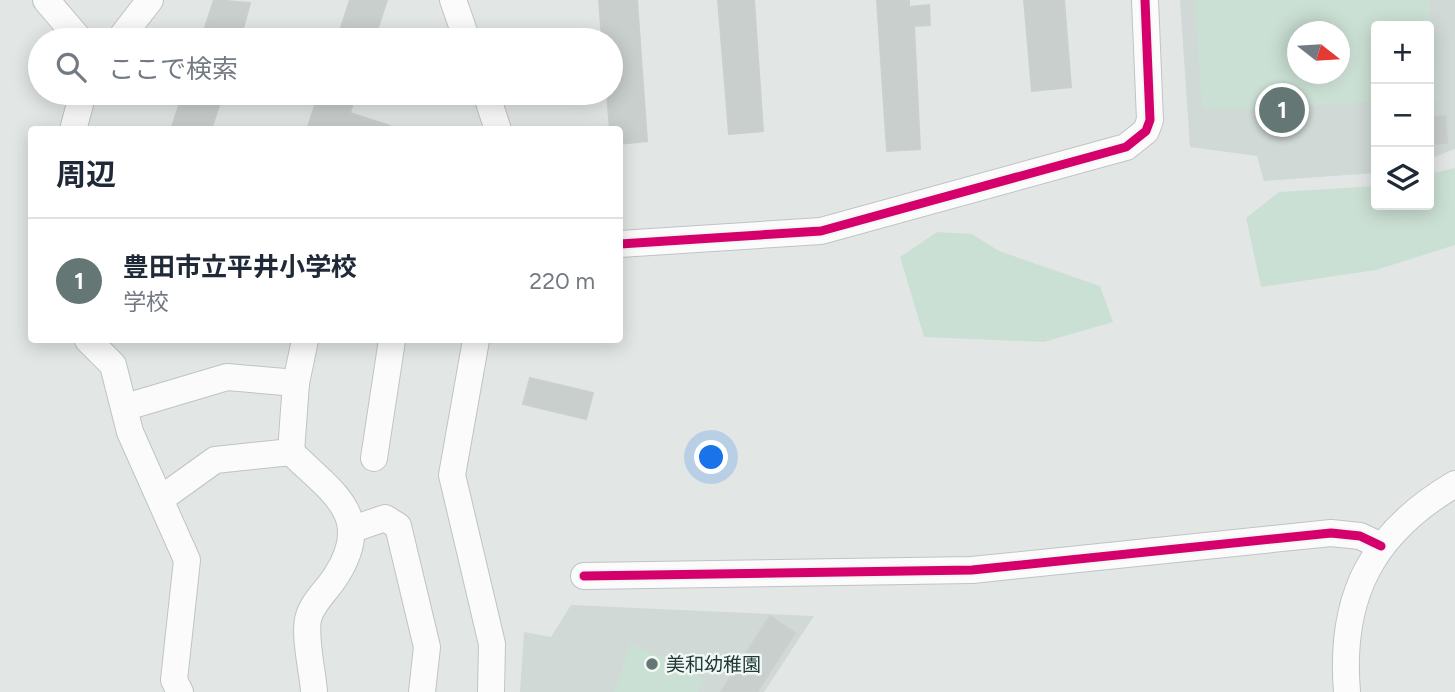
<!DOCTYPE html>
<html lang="ja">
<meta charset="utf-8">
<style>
:root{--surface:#fff;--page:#f6f6f7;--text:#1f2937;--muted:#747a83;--line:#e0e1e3;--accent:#657774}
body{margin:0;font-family:Figtree,"Noto Sans JP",sans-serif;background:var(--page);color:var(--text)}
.controls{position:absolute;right:21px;top:21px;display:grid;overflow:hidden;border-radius:7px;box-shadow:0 4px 18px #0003}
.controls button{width:63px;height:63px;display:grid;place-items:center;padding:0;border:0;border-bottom:2px solid var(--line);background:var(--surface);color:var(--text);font:35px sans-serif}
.compass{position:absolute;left:1287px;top:21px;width:63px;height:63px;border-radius:50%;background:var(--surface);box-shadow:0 4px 18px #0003;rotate:107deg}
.you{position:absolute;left:712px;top:458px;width:24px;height:24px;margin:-18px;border:5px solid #fff;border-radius:50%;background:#1a73e8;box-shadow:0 0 0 10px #1a73e833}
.badge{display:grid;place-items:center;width:46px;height:46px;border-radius:50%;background:var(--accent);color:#fff;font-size:23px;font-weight:700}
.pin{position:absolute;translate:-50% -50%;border:4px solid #fff;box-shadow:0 2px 7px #0006}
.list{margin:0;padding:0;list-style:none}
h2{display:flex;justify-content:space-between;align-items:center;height:91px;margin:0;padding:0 28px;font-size:30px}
h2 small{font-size:23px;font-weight:400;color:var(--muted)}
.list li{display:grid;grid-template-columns:46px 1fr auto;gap:21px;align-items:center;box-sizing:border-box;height:126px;padding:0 28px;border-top:2px solid var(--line)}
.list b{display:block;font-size:26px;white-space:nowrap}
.list p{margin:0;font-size:23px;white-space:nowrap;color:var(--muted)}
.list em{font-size:23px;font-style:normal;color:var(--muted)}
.icon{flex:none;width:38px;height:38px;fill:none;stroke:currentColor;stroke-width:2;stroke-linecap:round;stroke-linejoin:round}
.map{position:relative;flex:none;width:1455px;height:692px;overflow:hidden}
.search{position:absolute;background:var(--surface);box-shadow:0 4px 18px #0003;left:28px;top:28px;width:595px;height:77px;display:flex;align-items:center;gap:18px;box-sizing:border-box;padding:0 24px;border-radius:38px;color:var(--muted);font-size:26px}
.panel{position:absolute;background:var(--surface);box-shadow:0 4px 18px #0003;left:28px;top:126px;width:595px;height:217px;border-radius:7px}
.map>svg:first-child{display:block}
</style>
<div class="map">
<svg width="1455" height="692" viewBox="0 0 1455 692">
<rect width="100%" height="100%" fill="#e2e7e6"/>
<g fill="#d0d9d6" fill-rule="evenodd">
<path d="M 1180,0 L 1455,0 L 1455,149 L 1429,159 L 1429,26 L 1376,26 L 1376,173 L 1264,181 L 1257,156 L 1190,147 ZM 1298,32 L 1340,32 L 1340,74 L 1298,74 Z"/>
<path d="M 571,605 L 814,616 L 764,692 L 520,692 L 524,632 L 551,637 Z"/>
</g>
<g fill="#cbe0d4" fill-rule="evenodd">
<path d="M 1195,0 L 1429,0 L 1438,101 L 1429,101 L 1429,26 L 1376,26 L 1376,101 L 1255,110 L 1202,109 ZM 1298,32 L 1340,32 L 1340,74 L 1298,74 Z"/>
<path d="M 1455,168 L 1455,245 L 1376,270 L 1261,287 L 1246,218 L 1279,192 L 1376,186 L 1376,205 L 1429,205 L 1429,174 Z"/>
<path d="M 937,232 L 972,234 L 999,251 L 1100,286 L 1113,322 L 1044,342 L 924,337 L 900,257 Z"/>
<path d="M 631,643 L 706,679 L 698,692 L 614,692 Z"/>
</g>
<g fill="#c9cfcd" stroke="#cbd0cf" stroke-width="2">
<path d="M 214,0 L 250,3 L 240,40 L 201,40 Z"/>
<path d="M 350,0 L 387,0 L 374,40 L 337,40 Z"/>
<path d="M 599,0 L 637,0 L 647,141 L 620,144 L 620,130 L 610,130 L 607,93 L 611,93 L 611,40 L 602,40 Z"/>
<path d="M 718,0 L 754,0 L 763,131 L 729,134 Z"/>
<path d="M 877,0 L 909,0 L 909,7 L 929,5 L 930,25 L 914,26 L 920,149 L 887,151 Z"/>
<path d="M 1024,0 L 1064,0 L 1071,87 L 1032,91 Z"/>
<path d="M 183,93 L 223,93 L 211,130 L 171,130 Z"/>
<path d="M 319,93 L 356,93 L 350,113 L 390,126 L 389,130 L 307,130 Z"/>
<path d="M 1445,116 L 1447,143 L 1429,144 L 1429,117 Z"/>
<path d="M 530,378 L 593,393 L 586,419 L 523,404 Z"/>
<path d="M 770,616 L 795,633 L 757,692 L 721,692 Z"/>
</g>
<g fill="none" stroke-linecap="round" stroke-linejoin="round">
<g stroke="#bfc4c3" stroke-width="28">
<g id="minor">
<path d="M 46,0 L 80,40"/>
<path d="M 453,0 L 467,40"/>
<path d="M 119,40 L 150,0"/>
<path d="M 486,93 L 498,130"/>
<path d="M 73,130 L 83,93"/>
<path d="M 620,244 L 821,231 L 1126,147 L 1146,131 L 1150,120 L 1145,0"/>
<path d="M 88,340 L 113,365 L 130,432 L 187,560 L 174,680 L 180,692"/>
<path d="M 305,340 L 296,383 L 291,452 C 332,493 375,515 336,576 C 328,589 313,602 309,616 C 303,633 313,673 314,692"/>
<path d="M 476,340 L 452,475 L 492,644 L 491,692"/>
<path d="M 126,407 L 227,377 L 296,383"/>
<path d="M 374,458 L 392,340"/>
<path d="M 162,498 L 215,460 L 291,452"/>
<path d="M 353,529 L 385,518 L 398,526 L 427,647 L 422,692"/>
<path d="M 584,576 L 972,570 L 1331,533 L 1360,536 L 1381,546"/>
<path d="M 1347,692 C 1339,596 1372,533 1455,484"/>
</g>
</g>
<use href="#minor" stroke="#fbfbfb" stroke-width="26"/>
<g stroke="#f0f7f4" stroke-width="13">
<g id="cycleway">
<path d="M 620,244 L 821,231 L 1126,147 L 1146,131 L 1150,120 L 1145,0"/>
<path d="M 584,576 L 972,570 L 1331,533 L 1360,536 L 1381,546"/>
</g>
</g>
<use href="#cycleway" stroke="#d6006c" stroke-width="9"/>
</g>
<circle fill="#657774" stroke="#f0f7f4" stroke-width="2.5" cx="652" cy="664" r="7"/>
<g text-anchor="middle" stroke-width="5" stroke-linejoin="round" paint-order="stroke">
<g font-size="19" fill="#213a36" stroke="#f0f7f4" text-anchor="start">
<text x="666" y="671">美和幼稚園</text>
</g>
</g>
</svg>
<div class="controls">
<button>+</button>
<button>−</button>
<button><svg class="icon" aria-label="layers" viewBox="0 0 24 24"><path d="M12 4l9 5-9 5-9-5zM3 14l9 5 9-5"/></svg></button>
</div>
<svg class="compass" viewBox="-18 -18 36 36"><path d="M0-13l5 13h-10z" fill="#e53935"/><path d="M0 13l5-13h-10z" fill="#747a83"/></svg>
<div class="you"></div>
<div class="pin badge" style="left:1282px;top:110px">1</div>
<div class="search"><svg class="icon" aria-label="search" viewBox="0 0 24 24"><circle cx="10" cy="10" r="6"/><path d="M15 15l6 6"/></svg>ここで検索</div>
<section class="panel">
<h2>周辺<small></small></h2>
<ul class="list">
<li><span class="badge">1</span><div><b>豊田市立平井小学校</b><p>学校</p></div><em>220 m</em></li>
</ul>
</section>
</div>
